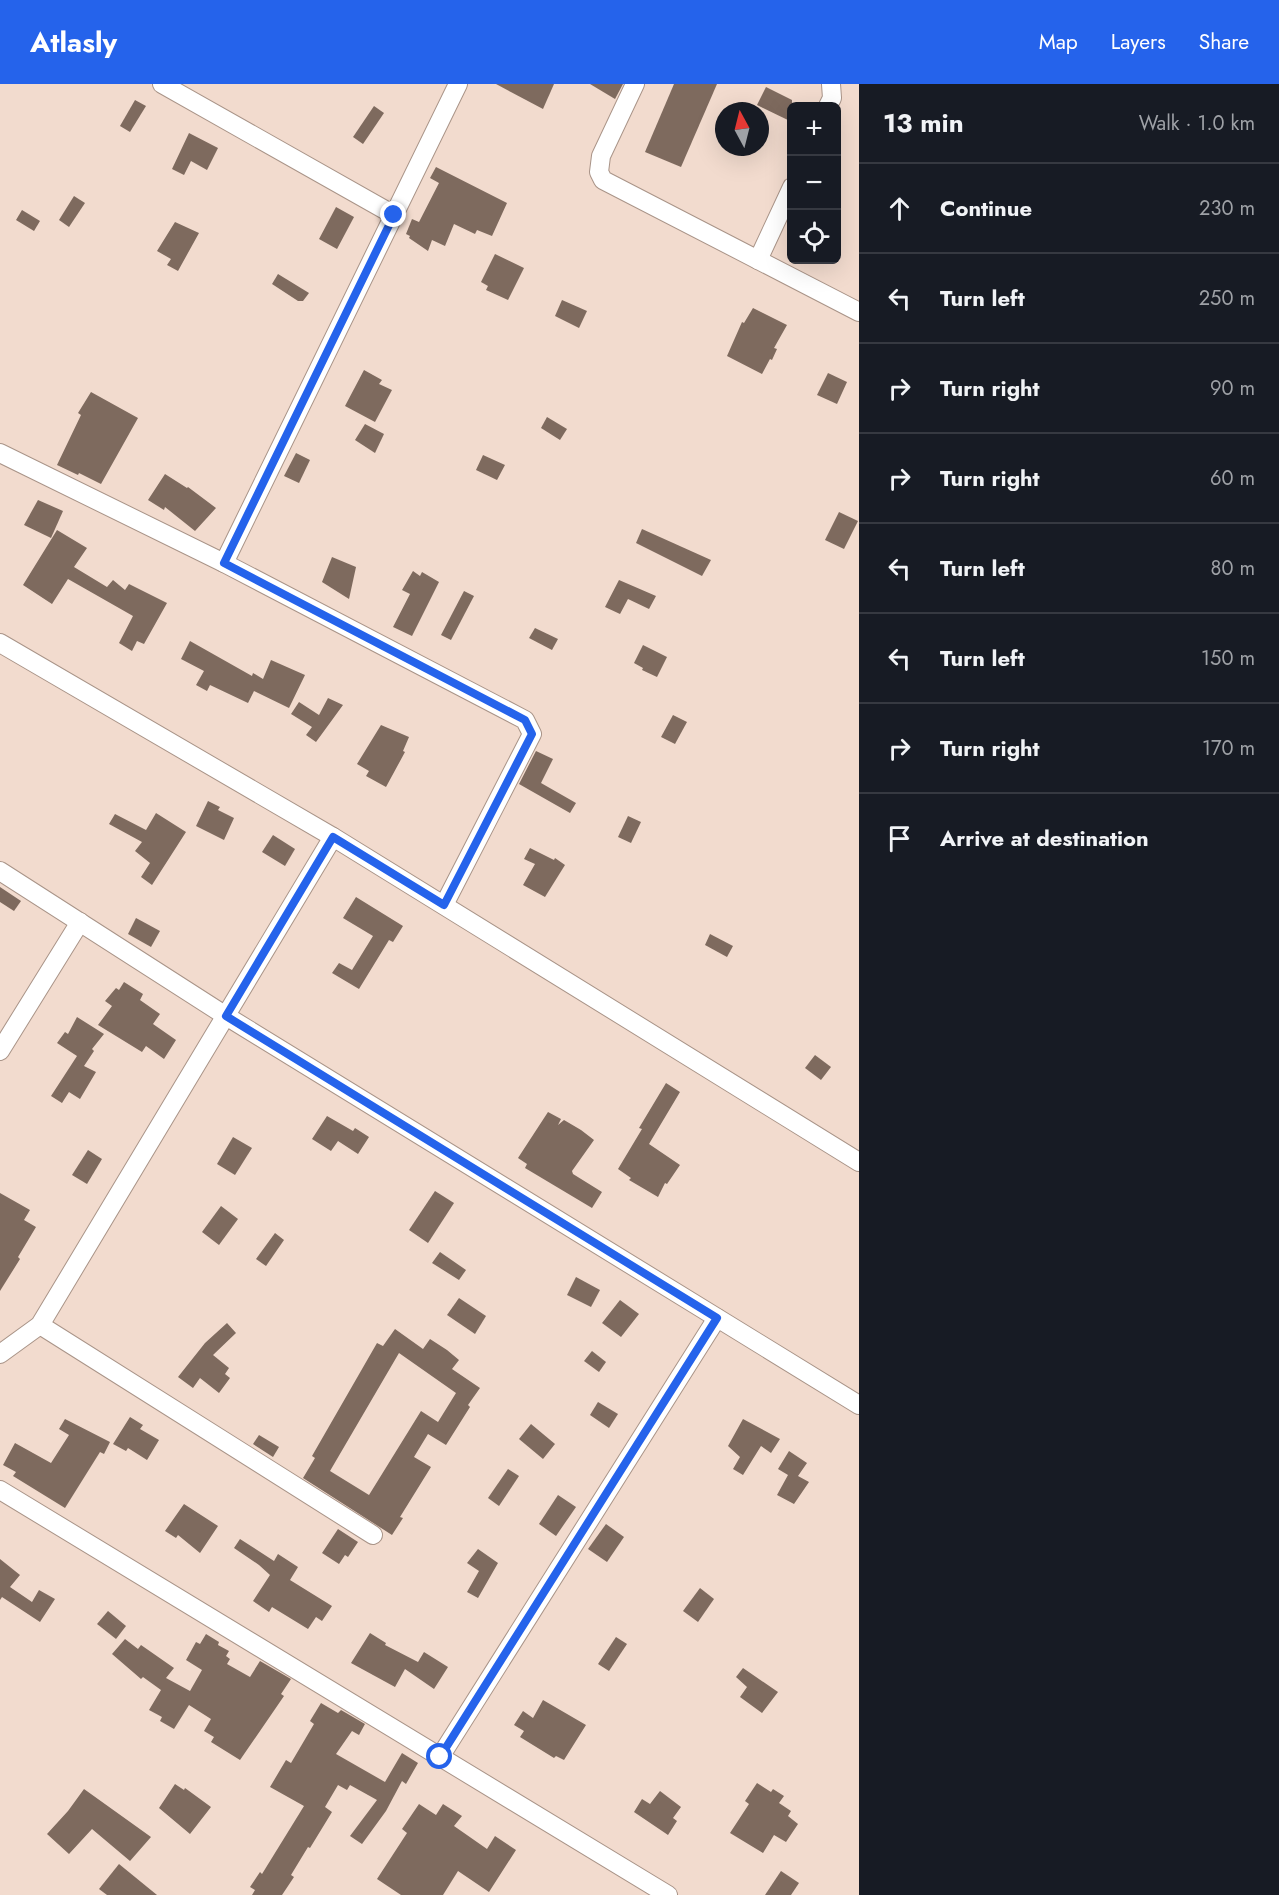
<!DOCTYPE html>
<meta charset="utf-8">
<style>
:root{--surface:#171b24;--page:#20242c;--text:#f1f3f6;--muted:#9ea1a6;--line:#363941;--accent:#2563eb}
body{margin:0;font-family:Jost,sans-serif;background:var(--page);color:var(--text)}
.controls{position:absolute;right:18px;top:18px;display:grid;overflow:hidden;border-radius:9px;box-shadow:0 6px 24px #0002}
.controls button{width:54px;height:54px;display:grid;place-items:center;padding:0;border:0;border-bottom:2px solid var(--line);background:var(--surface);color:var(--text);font:30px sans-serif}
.compass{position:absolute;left:715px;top:18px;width:54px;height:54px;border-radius:50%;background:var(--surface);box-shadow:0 6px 24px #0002;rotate:353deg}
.stop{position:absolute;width:18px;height:18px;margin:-14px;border:4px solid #2563eb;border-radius:50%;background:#fff}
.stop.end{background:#2563eb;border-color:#fff;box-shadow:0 2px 6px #0008}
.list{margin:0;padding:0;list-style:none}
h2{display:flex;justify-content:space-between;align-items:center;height:78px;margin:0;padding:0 24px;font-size:26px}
h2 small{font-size:20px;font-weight:400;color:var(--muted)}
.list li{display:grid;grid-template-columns:39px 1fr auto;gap:18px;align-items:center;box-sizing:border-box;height:90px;padding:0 24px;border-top:2px solid var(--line)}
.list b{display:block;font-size:22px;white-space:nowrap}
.list em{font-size:20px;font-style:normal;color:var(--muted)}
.icon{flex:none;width:33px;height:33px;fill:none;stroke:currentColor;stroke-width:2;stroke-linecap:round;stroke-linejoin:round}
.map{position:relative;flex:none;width:859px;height:1811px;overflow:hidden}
header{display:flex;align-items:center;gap:36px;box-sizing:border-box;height:84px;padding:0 30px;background:var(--accent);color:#fff}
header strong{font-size:28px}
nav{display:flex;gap:33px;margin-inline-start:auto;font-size:21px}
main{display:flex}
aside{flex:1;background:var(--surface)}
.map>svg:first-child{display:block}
</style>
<header>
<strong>Atlasly</strong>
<nav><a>Map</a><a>Layers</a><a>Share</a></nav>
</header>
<main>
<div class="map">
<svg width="859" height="1811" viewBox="0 0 859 1811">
<rect width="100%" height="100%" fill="#f2dbce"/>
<g fill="#7e6a5e" fill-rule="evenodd">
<path d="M 496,0 L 554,0 L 543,25 Z"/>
<path d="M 590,0 L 623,0 L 615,15 Z"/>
<path d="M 674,0 L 717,0 L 681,83 L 645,68 Z"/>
<path d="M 766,3 L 792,16 L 792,38 L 757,21 Z"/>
<path d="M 135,16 L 146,22 L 130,48 L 120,42 Z"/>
<path d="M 374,22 L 384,29 L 363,60 L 353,53 Z"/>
<path d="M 189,49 L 218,64 L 207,86 L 191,77 L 184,91 L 172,85 Z"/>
<path d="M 436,83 L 507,119 L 492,152 L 477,146 L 475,150 L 454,140 L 445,162 L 432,156 L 428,167 L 409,154 L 410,152 L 406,150 L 412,135 L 419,138 L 439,99 L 430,94 Z"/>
<path d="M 74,112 L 85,119 L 69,143 L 59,136 Z"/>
<path d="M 336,123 L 354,133 L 337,165 L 319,155 Z"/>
<path d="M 22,126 L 40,137 L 34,147 L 16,136 Z"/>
<path d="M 175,138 L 199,149 L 178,187 L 167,181 L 171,175 L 157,167 Z"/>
<path d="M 495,170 L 524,184 L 508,216 L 486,206 L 488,202 L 481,198 Z"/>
<path d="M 278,190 L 309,209 L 303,217 L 298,217 L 272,200 Z"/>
<path d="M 562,216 L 587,227 L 579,244 L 555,232 Z"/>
<path d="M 753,224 L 787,241 L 774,264 L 777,265 L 772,276 L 770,275 L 762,290 L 727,272 L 742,238 L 744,239 Z"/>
<path d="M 364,286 L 382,296 L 379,300 L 392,306 L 375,338 L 345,322 Z"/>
<path d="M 828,289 L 847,298 L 837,320 L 817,311 Z"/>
<path d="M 91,308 L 138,334 L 101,400 L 79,389 L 78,391 L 57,381 L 81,331 L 78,329 Z"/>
<path d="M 547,333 L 567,345 L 560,356 L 541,344 Z"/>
<path d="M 365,340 L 384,350 L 375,369 L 355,356 Z"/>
<path d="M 296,369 L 310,376 L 299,399 L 284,392 Z"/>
<path d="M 483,371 L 505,381 L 497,396 L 476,386 Z"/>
<path d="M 165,390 L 187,404 L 188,403 L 216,424 L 195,447 L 165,423 L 164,426 L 148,416 Z"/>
<path d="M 38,416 L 63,427 L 51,454 L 24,441 Z"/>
<path d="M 839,428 L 858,437 L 844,465 L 825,456 Z"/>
<path d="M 642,445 L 711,476 L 702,492 L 636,459 Z"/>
<path d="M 57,446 L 87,464 L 74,483 L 107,503 L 113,496 L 125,506 L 129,500 L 167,519 L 144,560 L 137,557 L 132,567 L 119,559 L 133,532 L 68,495 L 52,520 L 23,501 Z"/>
<path d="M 332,473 L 356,483 L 349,515 L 322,498 Z"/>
<path d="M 413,487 L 420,492 L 422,488 L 439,498 L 412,552 L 393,543 L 410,510 L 402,506 Z"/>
<path d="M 619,496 L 656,512 L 649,525 L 628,515 L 620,530 L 605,523 Z"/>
<path d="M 464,507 L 474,512 L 451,556 L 441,551 Z"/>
<path d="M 535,544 L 558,555 L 552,566 L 529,554 Z"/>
<path d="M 190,557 L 252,592 L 253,589 L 263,595 L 271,576 L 305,591 L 289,624 L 254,607 L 248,619 L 210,601 L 207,607 L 196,601 L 204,587 L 181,575 Z"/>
<path d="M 643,561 L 667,573 L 657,593 L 642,586 L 643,584 L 634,579 Z"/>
<path d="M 328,614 L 343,621 L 316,658 L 306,651 L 312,643 L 291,630 L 299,618 L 319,631 Z"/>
<path d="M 673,631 L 687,638 L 675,660 L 661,653 Z"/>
<path d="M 381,641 L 409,653 L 403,667 L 405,668 L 386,703 L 366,692 L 369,687 L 357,680 Z"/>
<path d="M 536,667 L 553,675 L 541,699 L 576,719 L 570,729 L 519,700 Z"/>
<path d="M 208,717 L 220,723 L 218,726 L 234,734 L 224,756 L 196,742 Z"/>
<path d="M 156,729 L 186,748 L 152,801 L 141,793 L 150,779 L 135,767 L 142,758 L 109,740 L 115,730 L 146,746 Z"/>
<path d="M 628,732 L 641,738 L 631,759 L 618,753 Z"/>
<path d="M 273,751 L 295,765 L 285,782 L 262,768 Z"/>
<path d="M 530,764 L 554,776 L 555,774 L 565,781 L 545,813 L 523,801 L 535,780 L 524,775 Z"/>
<path d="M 0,803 L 21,817 L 14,827 L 0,818 Z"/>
<path d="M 356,813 L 403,842 L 393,858 L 389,856 L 359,905 L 332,889 L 339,879 L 352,886 L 373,852 L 343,834 Z"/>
<path d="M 136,834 L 160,847 L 151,863 L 128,850 Z"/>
<path d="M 710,850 L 733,862 L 727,873 L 705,861 Z"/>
<path d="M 124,898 L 143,910 L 140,916 L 160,930 L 153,940 L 176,956 L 164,975 L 146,962 L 142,968 L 98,941 L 112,922 L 105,917 L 116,904 L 119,906 Z"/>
<path d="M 77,933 L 104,950 L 92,965 L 94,967 L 84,982 L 96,988 L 80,1015 L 69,1008 L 62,1019 L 51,1012 L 77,972 L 57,959 L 65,948 L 68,950 Z"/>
<path d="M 815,971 L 831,983 L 821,996 L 805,984 Z"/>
<path d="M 666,999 L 680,1008 L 649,1060 L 680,1081 L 667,1100 L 665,1099 L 658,1113 L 629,1096 L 631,1094 L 618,1085 L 642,1045 L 639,1044 Z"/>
<path d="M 548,1028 L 561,1035 L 558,1041 L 564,1036 L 581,1046 L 594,1056 L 572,1087 L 573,1090 L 602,1108 L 592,1124 L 525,1084 L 527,1080 L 518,1074 Z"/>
<path d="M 327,1032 L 353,1047 L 355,1044 L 369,1053 L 358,1070 L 338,1057 L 331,1067 L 312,1055 Z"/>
<path d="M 233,1053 L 252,1064 L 235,1091 L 217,1080 Z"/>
<path d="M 88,1066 L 102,1075 L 87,1100 L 72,1091 Z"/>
<path d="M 435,1107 L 454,1119 L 428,1159 L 409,1146 Z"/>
<path d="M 0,1109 L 30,1126 L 24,1136 L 36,1143 L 18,1173 L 20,1175 L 0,1207 Z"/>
<path d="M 221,1122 L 238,1135 L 219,1161 L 202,1148 Z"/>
<path d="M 275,1149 L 284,1156 L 266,1182 L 256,1175 Z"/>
<path d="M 440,1168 L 466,1186 L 459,1196 L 432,1179 Z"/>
<path d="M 576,1193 L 600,1206 L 591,1223 L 567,1211 Z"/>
<path d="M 459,1214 L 486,1232 L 475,1250 L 447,1231 Z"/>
<path d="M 620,1216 L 639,1230 L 621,1253 L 602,1239 Z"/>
<path d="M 227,1239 L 236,1249 L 213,1271 L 229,1284 L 225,1290 L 230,1294 L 219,1309 L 200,1294 L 193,1304 L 178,1293 L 205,1259 Z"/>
<path d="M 395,1245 L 423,1265 L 430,1255 L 447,1266 L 459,1276 L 452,1285 L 480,1304 L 468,1321 L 470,1323 L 446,1361 L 428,1350 L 414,1373 L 431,1383 L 400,1433 L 403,1434 L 392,1451 L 303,1394 L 315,1374 L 312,1372 L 377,1259 L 383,1262 ZM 399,1269 L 456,1309 L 438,1338 L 421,1327 L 369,1411 L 330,1387 Z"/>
<path d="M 592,1267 L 606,1278 L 599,1288 L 584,1277 Z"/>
<path d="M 598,1318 L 618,1330 L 609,1344 L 590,1331 Z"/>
<path d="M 130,1333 L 143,1341 L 140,1345 L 159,1356 L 147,1376 L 128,1364 L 126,1367 L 113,1360 Z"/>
<path d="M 65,1335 L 110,1358 L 104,1370 L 100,1368 L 65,1424 L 13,1392 L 16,1388 L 3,1381 L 15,1359 L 51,1379 L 69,1351 L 59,1345 Z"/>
<path d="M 743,1335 L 780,1355 L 771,1369 L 761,1362 L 743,1391 L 733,1385 L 740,1373 L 728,1362 Z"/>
<path d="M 531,1340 L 555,1360 L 543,1375 L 519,1355 Z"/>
<path d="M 259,1351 L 279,1363 L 273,1373 L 253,1360 Z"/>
<path d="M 789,1367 L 807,1379 L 798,1392 L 809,1398 L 794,1420 L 777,1411 L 788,1391 L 778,1385 Z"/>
<path d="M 508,1385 L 519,1392 L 499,1422 L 488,1414 Z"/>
<path d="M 558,1411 L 576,1423 L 556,1452 L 539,1440 Z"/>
<path d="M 184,1420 L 218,1442 L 200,1469 L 178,1451 L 176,1454 L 165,1447 Z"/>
<path d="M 606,1440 L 624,1453 L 607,1478 L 588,1465 Z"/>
<path d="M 338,1445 L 358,1458 L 348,1473 L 345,1471 L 339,1480 L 322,1469 Z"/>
<path d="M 240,1455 L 274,1477 L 278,1470 L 298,1483 L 290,1496 L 332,1522 L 322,1537 L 316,1533 L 308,1545 L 272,1523 L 269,1528 L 253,1517 L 270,1491 L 259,1481 L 234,1464 Z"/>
<path d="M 478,1465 L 498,1479 L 478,1514 L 467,1508 L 479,1487 L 467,1479 Z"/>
<path d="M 0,1475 L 20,1491 L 10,1503 L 32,1518 L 39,1506 L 55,1515 L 40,1538 L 2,1513 L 0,1516 Z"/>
<path d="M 700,1504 L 714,1515 L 698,1538 L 683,1527 Z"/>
<path d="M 108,1527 L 126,1542 L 116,1555 L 97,1540 Z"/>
<path d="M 370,1549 L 386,1559 L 385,1561 L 418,1578 L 424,1568 L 448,1583 L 434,1605 L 405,1585 L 395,1603 L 351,1579 Z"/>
<path d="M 206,1550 L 219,1558 L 218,1561 L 229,1567 L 226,1572 L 230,1575 L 227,1580 L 250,1593 L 260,1577 L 291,1595 L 281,1610 L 284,1612 L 240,1676 L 211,1658 L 214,1653 L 204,1647 L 211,1635 L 189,1621 L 174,1645 L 160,1637 L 162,1633 L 149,1626 L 161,1606 L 143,1593 L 141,1595 L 112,1570 L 125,1555 L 138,1565 L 141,1561 L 174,1584 L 166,1594 L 190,1607 L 202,1586 L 186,1576 L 196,1558 L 200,1560 Z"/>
<path d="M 616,1553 L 627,1560 L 609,1587 L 598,1580 Z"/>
<path d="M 743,1584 L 778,1608 L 762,1629 L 740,1613 L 747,1603 L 736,1593 Z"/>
<path d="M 543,1616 L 586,1641 L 564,1676 L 556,1672 L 554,1674 L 520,1653 L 524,1647 L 514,1641 L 523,1627 L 533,1634 Z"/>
<path d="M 321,1619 L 338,1629 L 341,1626 L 365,1640 L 359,1651 L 352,1647 L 336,1670 L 385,1698 L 402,1669 L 418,1679 L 406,1700 L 402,1697 L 386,1727 L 362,1760 L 350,1752 L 377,1716 L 350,1701 L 347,1706 L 338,1701 L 325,1723 L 332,1728 L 310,1764 L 308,1763 L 291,1791 L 294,1793 L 282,1811 L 252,1811 L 255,1806 L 250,1803 L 260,1788 L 262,1790 L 304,1722 L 270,1703 L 286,1676 L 291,1679 L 314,1640 L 310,1637 Z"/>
<path d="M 757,1699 L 771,1708 L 773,1705 L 784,1712 L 779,1719 L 791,1727 L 788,1732 L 798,1740 L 786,1758 L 774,1751 L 763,1769 L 730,1749 L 749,1720 L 745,1717 Z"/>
<path d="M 175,1700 L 184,1706 L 185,1704 L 211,1723 L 190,1750 L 159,1724 Z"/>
<path d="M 84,1705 L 151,1753 L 130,1777 L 92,1745 L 69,1770 L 47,1750 L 68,1727 Z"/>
<path d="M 660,1707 L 681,1723 L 673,1734 L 677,1737 L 668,1751 L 634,1728 L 642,1715 L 650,1720 Z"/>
<path d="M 419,1720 L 436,1731 L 443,1720 L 462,1732 L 454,1742 L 487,1765 L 495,1752 L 516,1766 L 489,1808 L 458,1787 L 443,1811 L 401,1811 L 377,1795 L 407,1749 L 402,1745 Z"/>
<path d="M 119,1780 L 157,1811 L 107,1811 L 99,1805 Z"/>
<path d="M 781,1787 L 799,1799 L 791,1811 L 765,1811 Z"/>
</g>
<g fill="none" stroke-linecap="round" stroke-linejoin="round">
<g stroke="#a99488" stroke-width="20">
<g id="minor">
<path d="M 162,0 L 394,131"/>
<path d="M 635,0 L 601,72 L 599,88 L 603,96 L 859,228"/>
<path d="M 828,22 L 832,14 L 831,0"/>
<path d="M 758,176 L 792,103"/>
<path d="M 0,369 L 224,479 L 525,636 L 532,650 L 444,821"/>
<path d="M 224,479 L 458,0"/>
<path d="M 0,559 L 333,753 L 859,1078"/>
<path d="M 0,787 L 226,932 L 859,1321"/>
<path d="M 0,967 L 80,838"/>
<path d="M 40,1241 L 373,1451"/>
<path d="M 0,1270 L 40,1241 L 333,753"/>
<path d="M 0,1406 L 668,1811"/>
<path d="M 440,1673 L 717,1234"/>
</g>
</g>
<use href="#minor" stroke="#fff" stroke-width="18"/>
</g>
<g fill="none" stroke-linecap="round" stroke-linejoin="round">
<path stroke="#2563eb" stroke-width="8" d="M 394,131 L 224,479 L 525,636 L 532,650 L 444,821 L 333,753 L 226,932 L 717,1234 L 440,1673"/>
</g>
</svg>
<div class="controls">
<button>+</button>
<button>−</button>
<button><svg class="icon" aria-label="locate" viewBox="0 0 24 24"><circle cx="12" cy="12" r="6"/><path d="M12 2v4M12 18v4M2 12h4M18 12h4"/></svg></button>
</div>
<svg class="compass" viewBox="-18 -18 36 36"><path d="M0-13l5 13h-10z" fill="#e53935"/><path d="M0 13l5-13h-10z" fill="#9ea1a6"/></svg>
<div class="stop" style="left:440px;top:1673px"></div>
<div class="stop end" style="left:394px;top:131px"></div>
</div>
<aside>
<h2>13 min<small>Walk · 1.0 km</small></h2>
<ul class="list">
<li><svg class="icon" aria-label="ahead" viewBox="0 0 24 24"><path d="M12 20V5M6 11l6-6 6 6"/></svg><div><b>Continue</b></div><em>230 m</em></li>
<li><svg class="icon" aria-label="left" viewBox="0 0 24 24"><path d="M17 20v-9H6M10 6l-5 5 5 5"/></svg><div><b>Turn left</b></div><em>250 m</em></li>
<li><svg class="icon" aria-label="right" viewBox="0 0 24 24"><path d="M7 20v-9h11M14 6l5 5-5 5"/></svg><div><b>Turn right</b></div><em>90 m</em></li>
<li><svg class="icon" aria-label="right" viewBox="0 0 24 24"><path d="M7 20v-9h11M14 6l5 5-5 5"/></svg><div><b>Turn right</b></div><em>60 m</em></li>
<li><svg class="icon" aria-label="left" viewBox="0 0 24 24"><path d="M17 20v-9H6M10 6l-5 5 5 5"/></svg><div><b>Turn left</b></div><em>80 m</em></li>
<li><svg class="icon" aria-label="left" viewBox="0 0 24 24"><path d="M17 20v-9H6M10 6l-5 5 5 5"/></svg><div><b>Turn left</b></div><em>150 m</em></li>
<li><svg class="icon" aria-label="right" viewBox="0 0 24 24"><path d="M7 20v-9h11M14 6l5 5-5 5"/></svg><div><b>Turn right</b></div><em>170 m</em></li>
<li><svg class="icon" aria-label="arrive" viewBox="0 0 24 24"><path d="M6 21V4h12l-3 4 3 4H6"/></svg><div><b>Arrive at destination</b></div></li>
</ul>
</aside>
</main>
